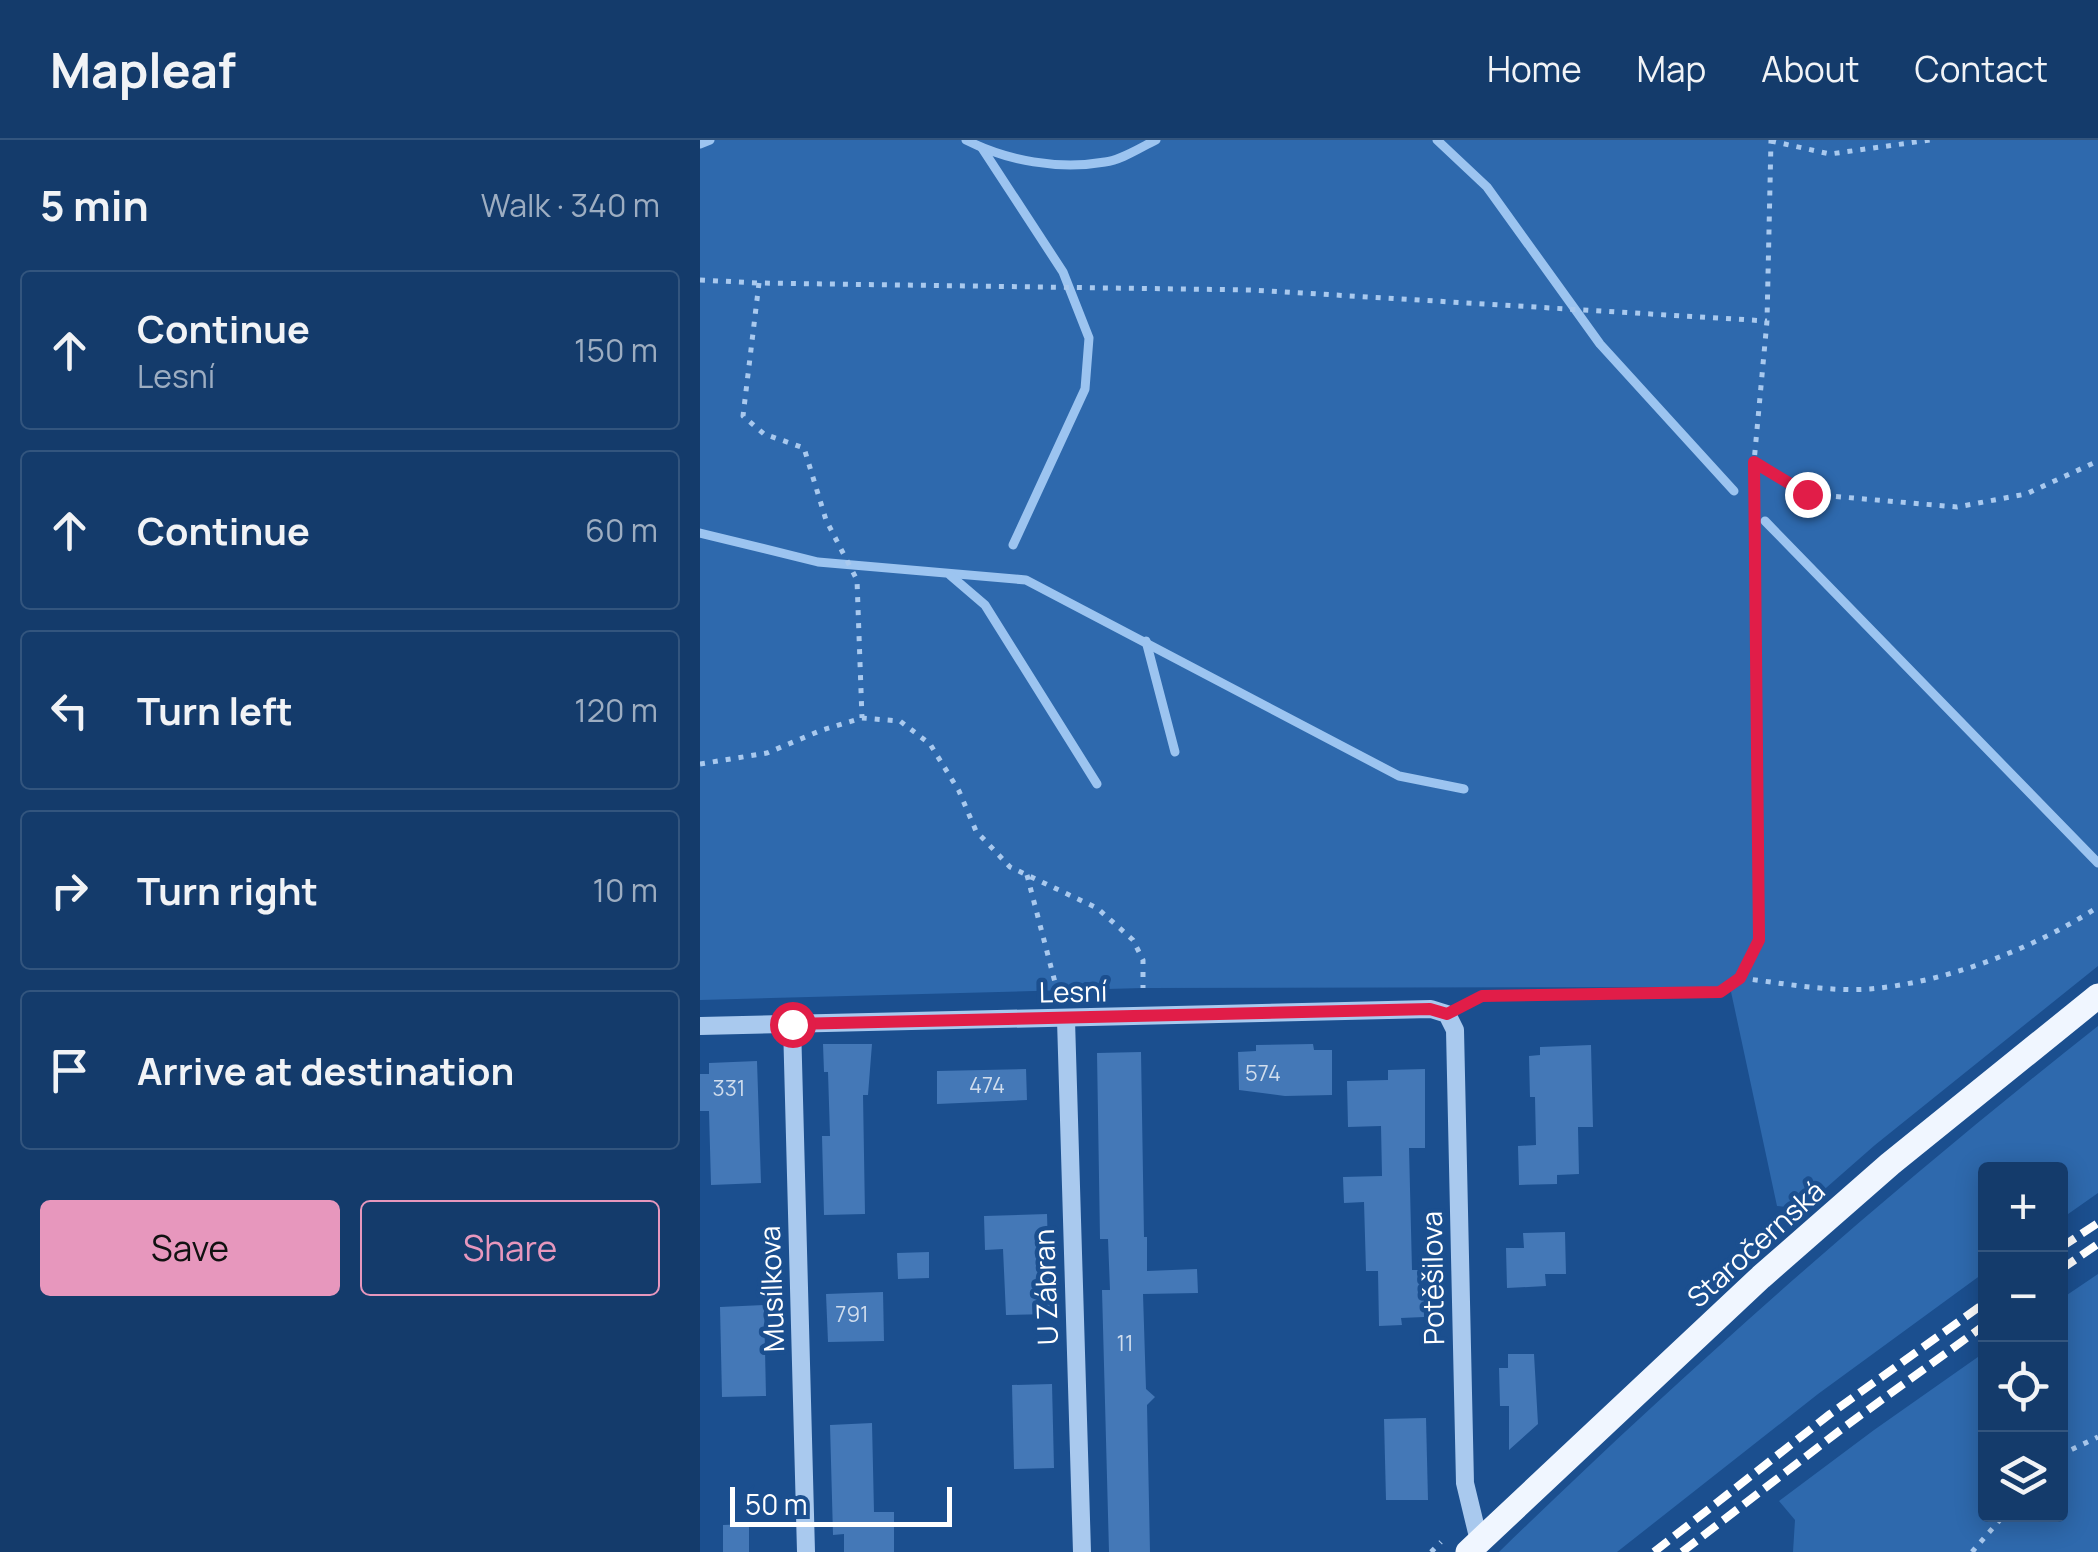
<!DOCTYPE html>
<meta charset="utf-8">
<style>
:root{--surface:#143b6b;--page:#214673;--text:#f1f3f6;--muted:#9dadc1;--line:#33557e;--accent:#e797bd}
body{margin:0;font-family:Manrope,sans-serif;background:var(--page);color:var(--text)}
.controls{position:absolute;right:30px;bottom:30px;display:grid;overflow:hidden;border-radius:10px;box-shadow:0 5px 25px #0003}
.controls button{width:90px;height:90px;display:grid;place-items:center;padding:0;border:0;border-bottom:2px solid var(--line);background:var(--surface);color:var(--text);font:50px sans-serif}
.scale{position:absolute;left:30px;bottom:25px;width:222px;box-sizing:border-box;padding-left:10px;border:5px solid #fff;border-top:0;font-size:28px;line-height:35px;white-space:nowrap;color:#fff;-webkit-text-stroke:8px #1b4f8f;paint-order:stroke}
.stop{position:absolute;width:30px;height:30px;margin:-22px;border:8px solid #e11d48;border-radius:50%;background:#fff}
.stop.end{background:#e11d48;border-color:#fff;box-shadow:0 2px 10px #0008}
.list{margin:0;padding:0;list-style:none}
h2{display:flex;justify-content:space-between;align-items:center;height:130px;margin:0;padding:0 40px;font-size:42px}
h2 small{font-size:32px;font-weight:400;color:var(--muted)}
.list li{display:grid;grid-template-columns:65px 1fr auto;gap:30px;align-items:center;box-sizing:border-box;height:160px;margin:0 20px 20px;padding:0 20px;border:2px solid var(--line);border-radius:10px}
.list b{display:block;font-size:38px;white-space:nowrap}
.list p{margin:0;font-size:32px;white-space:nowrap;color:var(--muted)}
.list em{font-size:32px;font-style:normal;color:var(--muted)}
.actions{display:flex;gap:20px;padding:30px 40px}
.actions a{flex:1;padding:22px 0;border:2px solid var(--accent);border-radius:10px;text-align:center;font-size:35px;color:var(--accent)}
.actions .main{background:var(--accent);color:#111}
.icon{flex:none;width:55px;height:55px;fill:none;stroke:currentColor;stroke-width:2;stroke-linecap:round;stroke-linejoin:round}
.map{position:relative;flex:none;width:1398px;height:1412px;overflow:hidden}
header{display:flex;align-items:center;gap:60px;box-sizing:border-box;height:140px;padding:0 50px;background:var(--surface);border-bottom:2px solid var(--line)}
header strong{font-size:48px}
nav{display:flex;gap:55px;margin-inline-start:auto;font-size:35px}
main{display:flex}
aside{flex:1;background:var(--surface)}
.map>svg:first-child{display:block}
</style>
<header>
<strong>Mapleaf</strong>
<nav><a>Home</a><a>Map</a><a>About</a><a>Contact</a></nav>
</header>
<main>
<aside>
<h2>5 min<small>Walk · 340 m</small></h2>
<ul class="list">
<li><svg class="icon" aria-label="ahead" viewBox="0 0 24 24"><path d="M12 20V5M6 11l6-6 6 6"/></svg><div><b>Continue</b><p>Lesní</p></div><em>150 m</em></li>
<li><svg class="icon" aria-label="ahead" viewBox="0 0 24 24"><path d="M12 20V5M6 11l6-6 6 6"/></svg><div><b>Continue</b></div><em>60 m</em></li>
<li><svg class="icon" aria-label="left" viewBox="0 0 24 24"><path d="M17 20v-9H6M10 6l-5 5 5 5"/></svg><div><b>Turn left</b></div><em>120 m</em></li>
<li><svg class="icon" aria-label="right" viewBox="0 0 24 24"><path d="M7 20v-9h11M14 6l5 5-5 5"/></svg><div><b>Turn right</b></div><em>10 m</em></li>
<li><svg class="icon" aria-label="arrive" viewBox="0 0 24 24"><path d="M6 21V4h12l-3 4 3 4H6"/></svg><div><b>Arrive at destination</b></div></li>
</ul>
<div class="actions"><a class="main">Save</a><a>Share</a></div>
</aside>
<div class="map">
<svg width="1398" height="1412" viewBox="0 0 1398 1412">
<rect width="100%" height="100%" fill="#1b4f8f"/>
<g fill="#2e69ad">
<path d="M 0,0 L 1398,0 L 1398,826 L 1175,1005 L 1102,1069 L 1077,1066 L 1030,847 L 443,848 L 0,860 Z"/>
<path d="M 1398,886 L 1398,1053 L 1361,1079 L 1360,1030 L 1286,1030 L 1285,1132 L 1118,1254 L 917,1412 L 799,1412 C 989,1227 1190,1050 1398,886 Z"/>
<path d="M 1398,1134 L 1398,1412 L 1093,1412 L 1095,1380 L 1079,1361 L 1174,1290 L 1285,1212 L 1286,1374 L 1360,1374 L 1361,1159 Z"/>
</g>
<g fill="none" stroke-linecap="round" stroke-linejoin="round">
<g stroke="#9cc4f0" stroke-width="9">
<path d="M 266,0 C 307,21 359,30 405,22 C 422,20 441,7 456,0"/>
<path d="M 737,0 L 787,47 L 900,204 L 1034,351"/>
<path d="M 0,4 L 10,0"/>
<path d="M 282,8 L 363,132 L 389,198 L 385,249 L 313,405"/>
<path d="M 1065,381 L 1398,723"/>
<path d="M 0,393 L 118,422 L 326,440 L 699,636 L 764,649"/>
<path d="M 250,435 L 285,465 L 397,644"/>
<path d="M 446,501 L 475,612"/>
</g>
</g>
<g fill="#4478b7">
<path d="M 123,904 L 172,904 L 168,955 L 163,955 L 165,1074 L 124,1075 L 122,996 L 130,996 L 128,932 L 124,932 Z"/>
<path d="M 613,904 L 614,910 L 632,910 L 632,955 L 585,956 L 539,950 L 538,912 L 556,911 L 556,905 Z"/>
<path d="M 891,905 L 893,987 L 878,987 L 879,1034 L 857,1035 L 857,1044 L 819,1045 L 818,1006 L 836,1005 L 835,957 L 830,957 L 829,916 L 840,915 L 840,907 Z"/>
<path d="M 441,912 L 444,1097 L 447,1097 L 447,1131 L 497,1129 L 498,1153 L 443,1154 L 446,1249 L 455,1257 L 447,1265 L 450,1412 L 409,1412 L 402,1150 L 410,1150 L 408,1099 L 400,1099 L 397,913 Z"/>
<path d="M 57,921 L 61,1043 L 11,1045 L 9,971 L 0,971 L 0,934 L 9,934 L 9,923 Z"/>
<path d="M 326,929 L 327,960 L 237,964 L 237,931 Z"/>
<path d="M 725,929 L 725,1008 L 709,1008 L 712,1130 L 723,1130 L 724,1177 L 701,1178 L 702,1185 L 679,1186 L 678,1131 L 666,1131 L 664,1062 L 644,1063 L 643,1037 L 682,1036 L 681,986 L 648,987 L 647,941 L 688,940 L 688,930 Z"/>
<path d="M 347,1074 L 350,1174 L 306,1175 L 303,1109 L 285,1110 L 284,1076 Z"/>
<path d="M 865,1092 L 866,1134 L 845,1134 L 846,1146 L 807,1148 L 806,1108 L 824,1108 L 823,1093 Z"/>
<path d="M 229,1112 L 229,1138 L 198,1139 L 197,1113 Z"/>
<path d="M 183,1152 L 184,1201 L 128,1202 L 126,1154 Z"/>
<path d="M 64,1165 L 66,1256 L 22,1257 L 20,1167 Z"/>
<path d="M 808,1214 L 834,1214 L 838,1284 L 809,1310 L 809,1266 L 800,1266 L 799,1228 L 808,1228 Z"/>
<path d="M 352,1244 L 354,1328 L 314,1329 L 312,1245 Z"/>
<path d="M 726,1278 L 728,1360 L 686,1360 L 684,1279 Z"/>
<path d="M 172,1283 L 174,1372 L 194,1372 L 194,1412 L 144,1412 L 144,1394 L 133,1395 L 130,1285 Z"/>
<path d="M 49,1384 L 49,1412 L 23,1412 L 23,1385 Z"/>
</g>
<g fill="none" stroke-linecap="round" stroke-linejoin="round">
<g stroke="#a9c9ee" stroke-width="5" stroke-dasharray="5 8" stroke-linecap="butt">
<path d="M 1071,1 L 1130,14 L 1230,0"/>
<path d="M 0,140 L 59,143 L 552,150 L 1067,181"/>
<path d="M 59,143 L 43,276 L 64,294 L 104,308 L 126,380 L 157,440 L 162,578"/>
<path d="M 1054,322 L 1107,354 L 1257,367 L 1326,354 L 1398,321"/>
<path d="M 0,624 L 67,613 L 122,590 L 162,578 L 200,581 L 230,604 L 259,651 L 276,691 L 310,727 L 397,768 L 433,800 L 443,820 L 443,848"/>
<path d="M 327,735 L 357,850"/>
<path d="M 1040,838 C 1082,843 1127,852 1170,849 C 1247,842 1333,809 1398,767"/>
<path d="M 768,863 L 782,855 L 1019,852 L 1040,838 L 1059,800 L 1054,322 L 1067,181 L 1071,0"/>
<path d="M 1360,1315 L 1398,1297"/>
<path d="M 731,1412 L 741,1402"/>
<path d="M 1272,1412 L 1305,1374"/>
</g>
<g stroke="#a9c9ee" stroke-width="18">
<path d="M 366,880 L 382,1412"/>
<path d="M 92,884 L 106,1412"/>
<path d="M 0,886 L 731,869 L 747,874 L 755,890 L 765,1343 L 779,1401"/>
</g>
<path stroke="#f0f6ff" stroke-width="25" d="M 768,1412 L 1061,1137 L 1190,1024 L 1398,856"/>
<g stroke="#fff" stroke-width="8" stroke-dasharray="18 8" stroke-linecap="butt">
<path d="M 1360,1108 L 1398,1083"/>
<path d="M 1360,1130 L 1398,1104"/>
<path d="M 954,1412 L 1130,1274 L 1286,1162"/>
<path d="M 982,1412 L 1143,1288 L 1286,1184"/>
</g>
</g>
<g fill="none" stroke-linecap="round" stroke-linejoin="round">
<path stroke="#e11d48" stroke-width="12" d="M 92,884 L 730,869 L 747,874 L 782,856 L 1020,852 L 1040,838 L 1059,800 L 1054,322 L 1107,354"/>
</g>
<g text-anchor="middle" stroke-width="9" stroke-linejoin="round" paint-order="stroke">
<g font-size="22" fill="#d0dded">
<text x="563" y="941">574</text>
<text x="287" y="953">474</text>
<text x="29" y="956">331</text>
<text x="152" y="1182">791</text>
<text x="425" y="1211">11</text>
</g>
<g font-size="28" fill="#fff" stroke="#1b4f8f">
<text transform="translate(373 852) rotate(-1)" y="10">Lesní</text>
<text transform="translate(1056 1104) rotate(-42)" y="10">Staročernská</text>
<text transform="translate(733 1138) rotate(-91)" y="10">Potěšilova</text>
<text transform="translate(346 1147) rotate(-92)" y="10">U Zábran</text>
<text transform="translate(72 1149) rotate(-92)" y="10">Musílkova</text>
</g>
</g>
</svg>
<div class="controls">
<button>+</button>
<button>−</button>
<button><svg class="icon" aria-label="locate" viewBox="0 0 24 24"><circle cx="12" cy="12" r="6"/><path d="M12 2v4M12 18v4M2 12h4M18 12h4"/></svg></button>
<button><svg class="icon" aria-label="layers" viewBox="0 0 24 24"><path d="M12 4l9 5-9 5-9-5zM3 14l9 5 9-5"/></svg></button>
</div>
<div class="scale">50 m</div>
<div class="stop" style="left:92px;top:884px"></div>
<div class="stop end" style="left:1107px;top:354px"></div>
</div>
</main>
